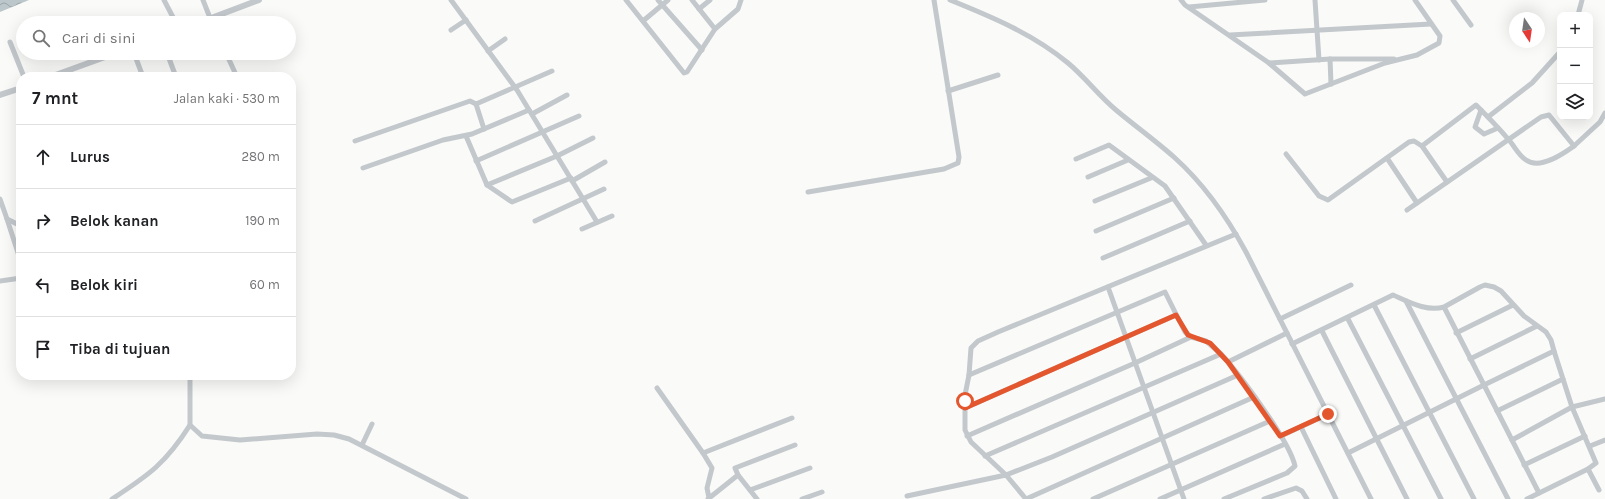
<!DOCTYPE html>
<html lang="id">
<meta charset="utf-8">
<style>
:root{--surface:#fff;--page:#f6f6f6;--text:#202124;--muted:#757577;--line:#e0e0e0}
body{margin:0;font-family:Karla,sans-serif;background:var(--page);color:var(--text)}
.controls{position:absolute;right:12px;top:12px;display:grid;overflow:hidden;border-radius:8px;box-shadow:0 4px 16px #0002}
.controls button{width:36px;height:36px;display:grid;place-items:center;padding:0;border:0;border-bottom:1px solid var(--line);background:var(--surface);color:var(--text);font:20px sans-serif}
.compass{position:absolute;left:1509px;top:12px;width:36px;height:36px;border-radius:50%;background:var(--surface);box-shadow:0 4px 16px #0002;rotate:167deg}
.stop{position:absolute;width:12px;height:12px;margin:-9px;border:3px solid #e4572e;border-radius:50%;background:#fff}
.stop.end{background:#e4572e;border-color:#fff;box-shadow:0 1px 4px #0008}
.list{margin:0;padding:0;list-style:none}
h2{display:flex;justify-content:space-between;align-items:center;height:52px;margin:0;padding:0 16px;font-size:17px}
h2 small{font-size:13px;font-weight:400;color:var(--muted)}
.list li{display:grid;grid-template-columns:26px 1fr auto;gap:12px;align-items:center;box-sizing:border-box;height:64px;padding:0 16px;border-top:1px solid var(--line)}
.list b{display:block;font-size:15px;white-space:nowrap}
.list em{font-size:13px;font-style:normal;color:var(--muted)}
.icon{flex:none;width:22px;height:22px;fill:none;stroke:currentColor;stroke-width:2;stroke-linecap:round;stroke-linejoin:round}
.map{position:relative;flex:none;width:1605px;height:499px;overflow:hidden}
.search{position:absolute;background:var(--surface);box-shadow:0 4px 16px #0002;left:16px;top:16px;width:280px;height:44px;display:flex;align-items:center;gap:10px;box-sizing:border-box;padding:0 14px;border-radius:22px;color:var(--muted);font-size:15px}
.panel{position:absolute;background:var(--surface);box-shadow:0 4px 16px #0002;left:16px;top:72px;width:280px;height:308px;border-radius:16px}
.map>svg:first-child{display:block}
</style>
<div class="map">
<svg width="1605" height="499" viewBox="0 0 1605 499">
<defs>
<pattern id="water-waves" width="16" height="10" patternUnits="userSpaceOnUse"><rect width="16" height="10" fill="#bbc7cb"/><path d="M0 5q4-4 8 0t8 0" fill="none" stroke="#9ca6aa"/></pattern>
</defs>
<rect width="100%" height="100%" fill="#fafaf8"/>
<path fill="url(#water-waves)" d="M 0,0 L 29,0 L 0,12 Z"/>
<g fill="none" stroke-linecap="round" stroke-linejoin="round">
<g stroke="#c3c8cc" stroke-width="5">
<path d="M 164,0 L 176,23"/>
<path d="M 203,0 L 212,23"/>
<path d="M 451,0 L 517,90 L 597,222"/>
<path d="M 626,0 L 684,73 L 687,72 L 715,29 L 738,9 L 741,0"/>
<path d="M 658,0 L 702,50"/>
<path d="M 692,0 L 715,29"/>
<path d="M 950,0 C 992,17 1033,34 1068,63 C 1085,77 1099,96 1116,110 C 1135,126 1156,141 1175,158 C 1205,185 1227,217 1246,252 L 1371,499"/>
<path d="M 1181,0 L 1185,5 L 1269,63 L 1305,94 L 1385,63 L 1417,55 L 1439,43 L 1440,36 L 1415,0"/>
<path d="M 1315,0 L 1319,60"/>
<path d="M 1453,0 L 1471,25"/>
<path d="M 1189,7 L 1265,0"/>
<path d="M 699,9 L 710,0"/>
<path d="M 1578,15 L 1582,0"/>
<path d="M 643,21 L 668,0"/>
<path d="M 451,30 L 466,20"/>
<path d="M 1230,35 L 1431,24"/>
<path d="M 10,42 L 24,77"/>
<path d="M 488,51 L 505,39"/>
<path d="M 134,53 L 143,77"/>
<path d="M 167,53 L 176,77"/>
<path d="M 226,53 L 237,77"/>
<path d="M 1330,59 L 1331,84"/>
<path d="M 1269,63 L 1330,59 L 1394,59"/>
<path d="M 948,91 L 998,75"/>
<path d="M 476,104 L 484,129"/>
<path d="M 1481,110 L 1475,127 L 1484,134 L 1498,128"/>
<path d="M 532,114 L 567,95"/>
<path d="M 1488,117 L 1532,83 L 1560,52"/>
<path d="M 466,136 L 487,185 L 512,202 L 571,178"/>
<path d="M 355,141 L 470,101 L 476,104 L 552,71"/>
<path d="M 1286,154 L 1319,196 L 1328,200 L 1409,142 L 1414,141 L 1422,146"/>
<path d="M 1387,158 L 1417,203"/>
<path d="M 1076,159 L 1109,145 L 1165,186 L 1206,245"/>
<path d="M 476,161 L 579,116"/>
<path d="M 363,168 L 443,140 L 472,134 L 529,110"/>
<path d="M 1088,177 L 1128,160"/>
<path d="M 572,181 L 605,162"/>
<path d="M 1447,182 L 1422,146 L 1476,105 C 1487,116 1498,127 1508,139 C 1514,145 1518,155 1526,160 C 1540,170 1563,154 1574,146"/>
<path d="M 487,185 L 557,156 L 593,138"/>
<path d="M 808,192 L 944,169 L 958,163 L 959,157 L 934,0"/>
<path d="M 0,199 L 7,219 L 21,226"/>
<path d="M 1095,201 L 1151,178"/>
<path d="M 1407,210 L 1541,117 L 1549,115 L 1574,146 L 1600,122 L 1605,113"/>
<path d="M 7,219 L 21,262"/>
<path d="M 535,221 L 604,189"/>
<path d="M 582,229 L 612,216"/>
<path d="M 1096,231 L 1174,198"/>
<path d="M 1236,234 L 998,332 L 978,341 L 971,348 L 969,375 L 965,395 L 965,430 L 971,442 L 1006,475 L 1052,457 L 1238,375"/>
<path d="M 1103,258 L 1190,221"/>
<path d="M 0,281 L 21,278"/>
<path d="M 1108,287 L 1184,499"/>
<path d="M 1406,301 L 1508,499"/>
<path d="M 1374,305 L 1474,499"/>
<path d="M 1280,319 L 1351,285"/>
<path d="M 1348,319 L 1441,499"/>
<path d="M 1322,331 L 1407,499"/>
<path d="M 1456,333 L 1513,305"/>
<path d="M 1292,344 L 1393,295 C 1409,302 1427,312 1444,307 L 1480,287 L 1485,285 L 1494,287 L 1501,291 L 1524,316 L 1546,332 L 1551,340 L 1554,351 L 1484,385 L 1444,307"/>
<path d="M 1470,359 L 1537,326"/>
<path d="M 1228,362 L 1287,333"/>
<path d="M 190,375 L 190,425 L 202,436 L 240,440 L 317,434 L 334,435 L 349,439 L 466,499"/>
<path d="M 969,375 L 1165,292 L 1185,332 L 1191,337 L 1206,341 L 1221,354"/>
<path d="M 657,388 L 703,453 L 712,468 L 707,488 L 709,498"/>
<path d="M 965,408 L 1176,315"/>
<path d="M 1497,411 L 1563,379"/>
<path d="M 1301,427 L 1336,499"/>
<path d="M 967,436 L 1135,363 L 1191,337"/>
<path d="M 1281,436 L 1328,414"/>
<path d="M 1512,440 L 1572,407 L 1605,399"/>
<path d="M 362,445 L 372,424"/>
<path d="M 1590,446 L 1605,440"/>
<path d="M 703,453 L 792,418"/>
<path d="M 1348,453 L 1484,385 L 1539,493"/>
<path d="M 985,456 L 1221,354 C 1240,375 1289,440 1295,466 L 1287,473 L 1224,499"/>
<path d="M 1524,465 L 1585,436"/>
<path d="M 1588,469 L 1599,490"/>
<path d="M 750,490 L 810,468"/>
<path d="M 907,496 L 1006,475 L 1026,499"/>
<path d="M 112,499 C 149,475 166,463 190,425"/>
<path d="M 708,499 L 738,475"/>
<path d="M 757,499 L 738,475 L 735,468 L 795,445"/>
<path d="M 802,499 L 822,492"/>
<path d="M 1026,499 L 1254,397"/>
<path d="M 1093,499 L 1270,421"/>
<path d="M 1160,499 L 1285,444"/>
<path d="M 1264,499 L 1296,488 L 1302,491 L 1307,499"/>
<path d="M 1527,499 L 1588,469 L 1596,463 L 1572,407 L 1554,351"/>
</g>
<g stroke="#c3c8cc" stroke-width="6">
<path d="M 198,23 L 259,0"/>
<path d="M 50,77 L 116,53"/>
<path d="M 0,95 L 21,88"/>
</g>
</g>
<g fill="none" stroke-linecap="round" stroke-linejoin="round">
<path stroke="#e4572e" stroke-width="5" d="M 965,401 L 965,408 L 1176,315 L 1188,335 L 1210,343 L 1228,362 L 1280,436 L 1328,414"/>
</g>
</svg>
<div class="controls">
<button>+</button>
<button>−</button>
<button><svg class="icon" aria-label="layers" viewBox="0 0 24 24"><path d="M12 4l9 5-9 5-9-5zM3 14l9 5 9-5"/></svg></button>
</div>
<svg class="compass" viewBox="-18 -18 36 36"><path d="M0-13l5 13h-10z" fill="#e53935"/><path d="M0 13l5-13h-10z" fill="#757577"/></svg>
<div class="stop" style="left:965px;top:401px"></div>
<div class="stop end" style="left:1328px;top:414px"></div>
<div class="search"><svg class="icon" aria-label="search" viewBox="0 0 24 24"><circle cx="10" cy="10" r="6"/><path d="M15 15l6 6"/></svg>Cari di sini</div>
<section class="panel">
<h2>7 mnt<small>Jalan kaki · 530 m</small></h2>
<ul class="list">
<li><svg class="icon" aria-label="ahead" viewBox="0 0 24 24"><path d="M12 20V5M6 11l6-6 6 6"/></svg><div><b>Lurus</b></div><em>280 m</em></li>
<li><svg class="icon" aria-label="right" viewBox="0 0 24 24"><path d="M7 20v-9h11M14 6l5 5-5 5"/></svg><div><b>Belok kanan</b></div><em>190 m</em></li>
<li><svg class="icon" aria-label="left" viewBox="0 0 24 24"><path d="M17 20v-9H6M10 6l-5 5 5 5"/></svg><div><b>Belok kiri</b></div><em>60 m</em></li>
<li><svg class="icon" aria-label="arrive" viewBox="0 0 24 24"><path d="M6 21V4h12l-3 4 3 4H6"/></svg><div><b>Tiba di tujuan</b></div></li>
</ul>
</section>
</div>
